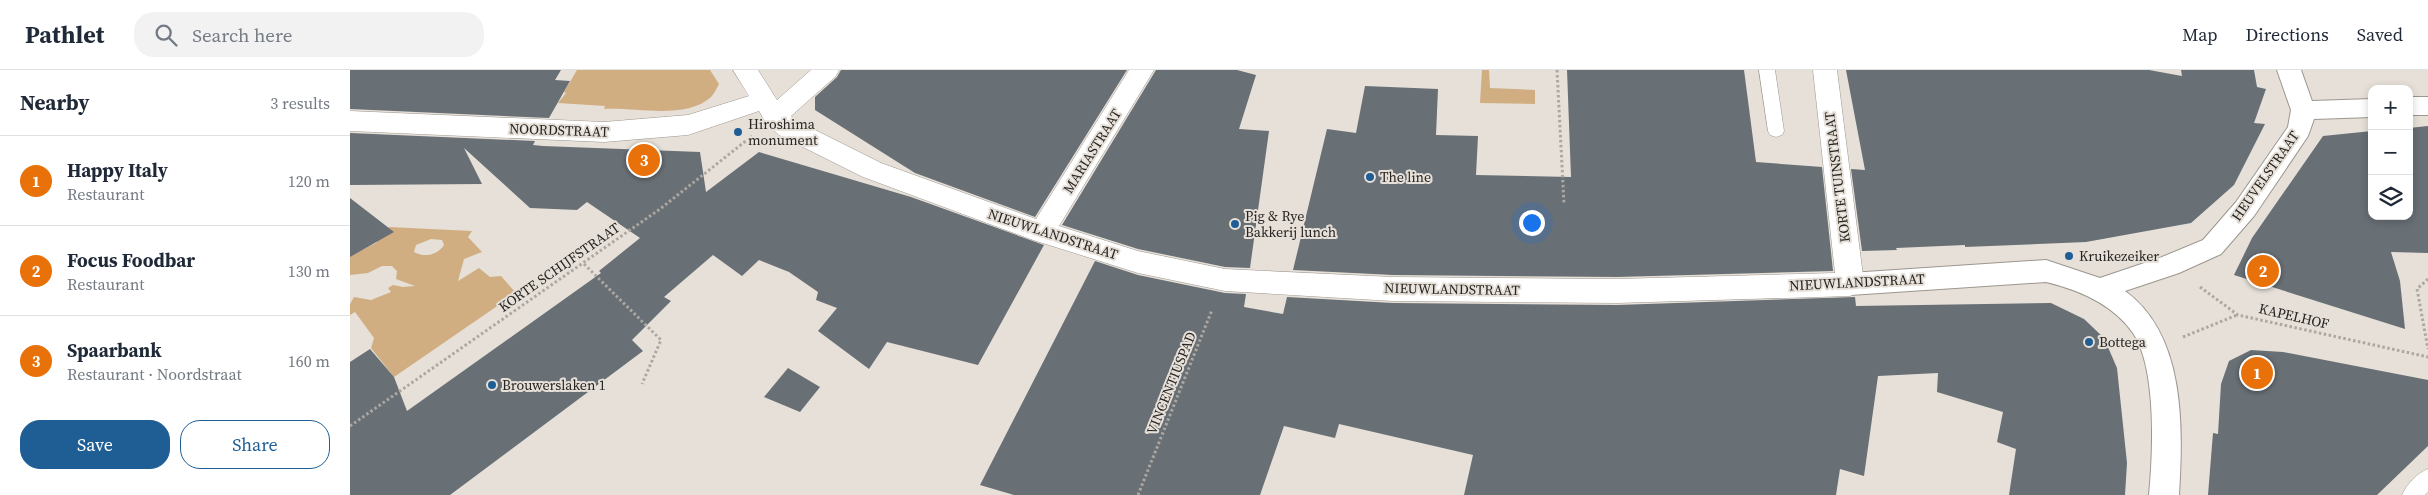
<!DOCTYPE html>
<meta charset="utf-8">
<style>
:root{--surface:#fff;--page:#f2f2f3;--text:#1f2937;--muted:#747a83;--line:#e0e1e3;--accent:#1f5e94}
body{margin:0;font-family:"Source Serif 4",serif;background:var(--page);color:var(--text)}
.controls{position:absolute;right:15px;top:15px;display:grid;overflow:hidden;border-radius:10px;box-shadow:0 2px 8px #0003}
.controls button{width:45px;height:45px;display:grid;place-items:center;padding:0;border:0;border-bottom:1px solid var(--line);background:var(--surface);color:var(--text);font:25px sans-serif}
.you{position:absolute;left:1181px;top:152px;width:18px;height:18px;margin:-12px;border:4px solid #fff;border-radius:50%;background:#1a73e8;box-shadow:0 0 0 8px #1a73e833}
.badge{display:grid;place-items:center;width:32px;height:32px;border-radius:50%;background:var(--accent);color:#fff;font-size:16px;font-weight:700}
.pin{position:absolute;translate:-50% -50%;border:2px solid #fff;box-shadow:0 1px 5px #0006}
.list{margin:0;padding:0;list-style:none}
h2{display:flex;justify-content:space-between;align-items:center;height:65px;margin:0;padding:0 20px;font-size:21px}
h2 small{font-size:16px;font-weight:400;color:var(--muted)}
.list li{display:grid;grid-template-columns:32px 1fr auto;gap:15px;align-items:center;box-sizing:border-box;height:90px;padding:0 20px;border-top:1px solid var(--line)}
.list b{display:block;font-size:19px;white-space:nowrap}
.list p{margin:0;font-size:16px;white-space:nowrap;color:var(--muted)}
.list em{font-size:16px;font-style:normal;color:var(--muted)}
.actions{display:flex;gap:10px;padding:15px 20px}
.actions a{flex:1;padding:11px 0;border:1px solid var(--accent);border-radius:20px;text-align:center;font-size:18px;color:var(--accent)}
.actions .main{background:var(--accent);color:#fff}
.icon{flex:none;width:28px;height:28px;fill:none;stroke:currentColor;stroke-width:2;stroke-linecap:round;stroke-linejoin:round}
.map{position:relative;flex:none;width:2078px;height:425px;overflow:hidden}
header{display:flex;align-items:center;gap:30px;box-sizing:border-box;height:70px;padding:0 25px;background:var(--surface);border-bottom:1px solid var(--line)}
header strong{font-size:24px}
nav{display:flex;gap:28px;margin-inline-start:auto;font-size:18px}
.search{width:350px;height:45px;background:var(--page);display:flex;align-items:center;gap:12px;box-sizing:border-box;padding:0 18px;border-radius:20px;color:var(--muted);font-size:19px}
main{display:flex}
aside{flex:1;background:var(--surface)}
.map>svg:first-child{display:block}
</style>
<header>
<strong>Pathlet</strong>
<div class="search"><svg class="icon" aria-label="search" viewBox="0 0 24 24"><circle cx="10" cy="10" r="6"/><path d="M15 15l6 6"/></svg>Search here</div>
<nav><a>Map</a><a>Directions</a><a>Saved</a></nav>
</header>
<main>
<aside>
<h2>Nearby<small>3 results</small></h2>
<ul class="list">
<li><span class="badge" style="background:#e8710a">1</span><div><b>Happy Italy</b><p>Restaurant</p></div><em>120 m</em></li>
<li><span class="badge" style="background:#e8710a">2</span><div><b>Focus Foodbar</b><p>Restaurant</p></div><em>130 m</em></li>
<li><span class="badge" style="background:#e8710a">3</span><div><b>Spaarbank</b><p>Restaurant · Noordstraat</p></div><em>160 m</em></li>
</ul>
<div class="actions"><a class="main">Save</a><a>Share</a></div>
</aside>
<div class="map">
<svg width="2078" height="425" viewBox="0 0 2078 425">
<rect width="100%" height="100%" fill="#e6e0d8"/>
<g fill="#d0ae82" fill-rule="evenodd">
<path d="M 227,0 L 360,0 L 369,14 C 367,18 364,24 361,27 C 336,50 286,37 254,39 L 255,36 L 208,33 L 216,23 L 214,22 Z"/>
<path d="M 1132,0 L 1139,0 L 1140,18 L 1185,20 L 1185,34 L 1130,33 Z"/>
<path d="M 39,157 L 122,161 L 118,167 L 132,182 L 114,189 L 108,211 L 129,198 L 140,207 L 151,206 L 166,223 L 44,307 L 21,278 L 24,268 L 5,242 L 0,245 L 0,234 L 4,227 L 21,230 L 41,222 L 38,218 L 43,215 L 53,217 L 65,216 L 46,209 L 47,201 L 42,196 L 32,196 L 18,203 L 0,205 L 0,186 L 26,173 ZM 81,169 L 92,170 L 94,175 C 88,185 74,188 64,182 L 66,175 Z"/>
</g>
<g fill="#686f75">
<path d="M 0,0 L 211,0 L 205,10 L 220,11 L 199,48 L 0,39 Z"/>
<path d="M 491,0 L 777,0 L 685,147 L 565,103 L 465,40 L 465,27 L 487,7 Z"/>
<path d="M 806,0 L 887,0 L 906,5 L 889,59 L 919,61 L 900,198 L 875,197 L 788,179 L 712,155 Z"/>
<path d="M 1217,0 L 1394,0 L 1406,92 L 1472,97 L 1483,201 L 1267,207 L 1043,205 L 943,200 L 977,59 L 1006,63 L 1015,16 L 1088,19 L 1086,65 L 1128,66 L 1126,105 L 1221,107 Z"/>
<path d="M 1496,0 L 1799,0 L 1832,6 L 1831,0 L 1904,0 L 1907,17 L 1916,19 L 1904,53 L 1915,54 L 1884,115 L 1841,153 L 1736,172 L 1615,177 L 1615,175 L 1546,178 L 1547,180 L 1512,181 L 1501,99 L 1515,100 Z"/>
<path d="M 2078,56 L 2078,183 L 2041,182 L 2050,211 L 2055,259 L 1884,205 L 1902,168 L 1973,66 L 2022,61 L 2022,146 L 2059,146 L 2059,58 Z"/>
<path d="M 0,63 L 185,71 L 183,75 L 193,76 L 350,82 L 356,122 L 409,82 L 561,127 L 694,175 L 628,295 L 537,272 L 519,299 L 468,261 L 487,238 L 466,230 L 468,222 L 439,202 L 409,190 L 392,206 L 363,185 L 314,227 L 321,231 L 282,270 L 293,281 L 100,425 L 0,425 L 0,292 L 20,279 L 44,307 L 57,341 L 251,203 L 249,201 L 290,168 L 237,132 L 227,140 L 180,138 L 114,78 L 132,114 L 0,115 Z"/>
<path d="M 0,128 L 44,162 L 0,187 Z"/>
<path d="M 745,191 L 788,205 L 875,223 L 896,224 L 894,237 L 933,244 L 937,227 L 1043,233 L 1267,235 L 1505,227 L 1506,236 L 1701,233 L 1734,249 L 1754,268 L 1767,298 L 1777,393 L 1775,425 L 1659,425 L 1666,379 L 1647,372 L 1653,342 L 1587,322 L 1588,303 L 1528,306 L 1514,406 L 1490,399 L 1486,425 L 1114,425 L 1123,385 L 989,354 L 985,368 L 934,356 L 910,425 L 664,425 L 630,415 Z"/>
<path d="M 1901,280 L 1933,282 L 2078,310 L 2078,376 L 2027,425 L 1858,425 L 1863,363 L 1868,364 L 1871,314 L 1879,291 Z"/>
<path d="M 438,298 L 470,317 L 450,342 L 414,327 Z"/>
</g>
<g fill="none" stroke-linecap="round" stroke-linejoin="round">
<g stroke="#9c968f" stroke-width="1">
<g id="service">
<path d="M 1409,0 L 1425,0 L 1434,61 L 1432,65 L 1426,67 L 1420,65 L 1418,61 Z"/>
<path d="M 2078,399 L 2078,422 L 2075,425 L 2052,425 C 2057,414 2067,403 2078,399 Z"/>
</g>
</g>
<g stroke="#9c968f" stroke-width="2">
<g id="pedestrian">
<path d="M 1927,0 L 1951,0 L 1962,31 L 2022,29 L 2022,47 L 1964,49 L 1958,66 L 1904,146 L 1871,184 L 1829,203 L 1775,221 C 1836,265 1833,358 1829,425 L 1799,425 C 1803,383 1807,299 1783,263 C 1763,234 1729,220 1696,212 L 1500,225 L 1491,222 L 1487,214 L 1491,206 L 1500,203 L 1696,190 L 1750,208 L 1812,187 L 1853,170 L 1886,132 L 1938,57 L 1941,40 Z"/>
<rect x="2059" y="27" width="19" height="18"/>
</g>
</g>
<g stroke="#9c968f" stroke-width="1">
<path id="minor" d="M 383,0 L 408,0 L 427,30 L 461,0 L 489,0 L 486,6 L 441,46 L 447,51 L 531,93 L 686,149 L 779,0 L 804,0 L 709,156 L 788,181 L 875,199 L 1043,207 L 1267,209 L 1485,203 L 1463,0 L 1487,0 L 1514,214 L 1510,222 L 1500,226 L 1267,233 L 1043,231 L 875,221 L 788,203 L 683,170 L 513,107 L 429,65 L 416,53 L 409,41 L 338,65 L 254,72 L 0,61 L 0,41 L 254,52 L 338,45 L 399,26 Z"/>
</g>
<g stroke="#aca7a1" stroke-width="3" stroke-dasharray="2.5 2.5" stroke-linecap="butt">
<path d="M 1207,0 L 1214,134"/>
<path d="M 234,194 L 311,270 L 292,314"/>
<path d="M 2078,209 L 2067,219 L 2078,279"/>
<path d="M 1850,217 L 1888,245 L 2078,287"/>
<path d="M 1833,267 L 1887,245"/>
<path d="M 0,356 L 310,139 L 402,66"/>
<path d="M 788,425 L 862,240"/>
</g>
<use href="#service" fill="#fff" fill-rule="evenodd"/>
<use href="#pedestrian" fill="#fff" fill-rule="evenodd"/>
<use href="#minor" fill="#fff" fill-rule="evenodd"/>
</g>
<g fill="#1f5e94" stroke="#e6e0d8" stroke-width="2">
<circle cx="388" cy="62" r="5"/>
<circle cx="1020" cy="107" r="5"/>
<circle cx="885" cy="154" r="5"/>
<circle cx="1719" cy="186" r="5"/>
<circle cx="1739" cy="272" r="5"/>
<circle cx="142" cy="315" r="5"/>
</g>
<g text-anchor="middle" stroke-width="4" stroke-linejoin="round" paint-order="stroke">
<g font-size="14" fill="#272422" stroke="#e6e0d8" text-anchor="start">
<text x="398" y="59">Hiroshima<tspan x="398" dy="16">monument</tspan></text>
<text x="1030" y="112">The line</text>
<text x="895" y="151">Pig &amp; Rye<tspan x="895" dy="16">Bakkerij lunch</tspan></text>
<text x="1729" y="191">Kruikezeiker</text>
<text x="1749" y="277">Bottega</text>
<text x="152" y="320">Brouwerslaken 1</text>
</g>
<g font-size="14" fill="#272422" stroke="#e6e0d8">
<text transform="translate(209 60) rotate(2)" y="5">NOORDSTRAAT</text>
<text transform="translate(742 81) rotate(-58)" y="5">MARIASTRAAT</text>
<text transform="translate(1915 106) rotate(-55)" y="5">HEUVELSTRAAT</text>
<text transform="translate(1487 107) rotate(-97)" y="5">KORTE TUINSTRAAT</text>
<text transform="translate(703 164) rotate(18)" y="5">NIEUWLANDSTRAAT</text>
<text transform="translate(209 197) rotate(-35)" y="5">KORTE SCHIJFSTRAAT</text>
<text transform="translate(1507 212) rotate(-3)" y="5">NIEUWLANDSTRAAT</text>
<text transform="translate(1102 219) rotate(1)" y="5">NIEUWLANDSTRAAT</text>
<text transform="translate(1944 246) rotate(13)" y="5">KAPELHOF</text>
<text transform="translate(821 313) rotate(-68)" y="5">VINCENTIUSPAD</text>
</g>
</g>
</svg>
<div class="controls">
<button>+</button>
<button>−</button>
<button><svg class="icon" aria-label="layers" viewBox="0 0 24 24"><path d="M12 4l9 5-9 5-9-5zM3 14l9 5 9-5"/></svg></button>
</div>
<div class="you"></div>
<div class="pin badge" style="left:1907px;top:303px;background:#e8710a">1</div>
<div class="pin badge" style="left:1913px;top:201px;background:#e8710a">2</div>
<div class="pin badge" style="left:294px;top:90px;background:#e8710a">3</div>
</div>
</main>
